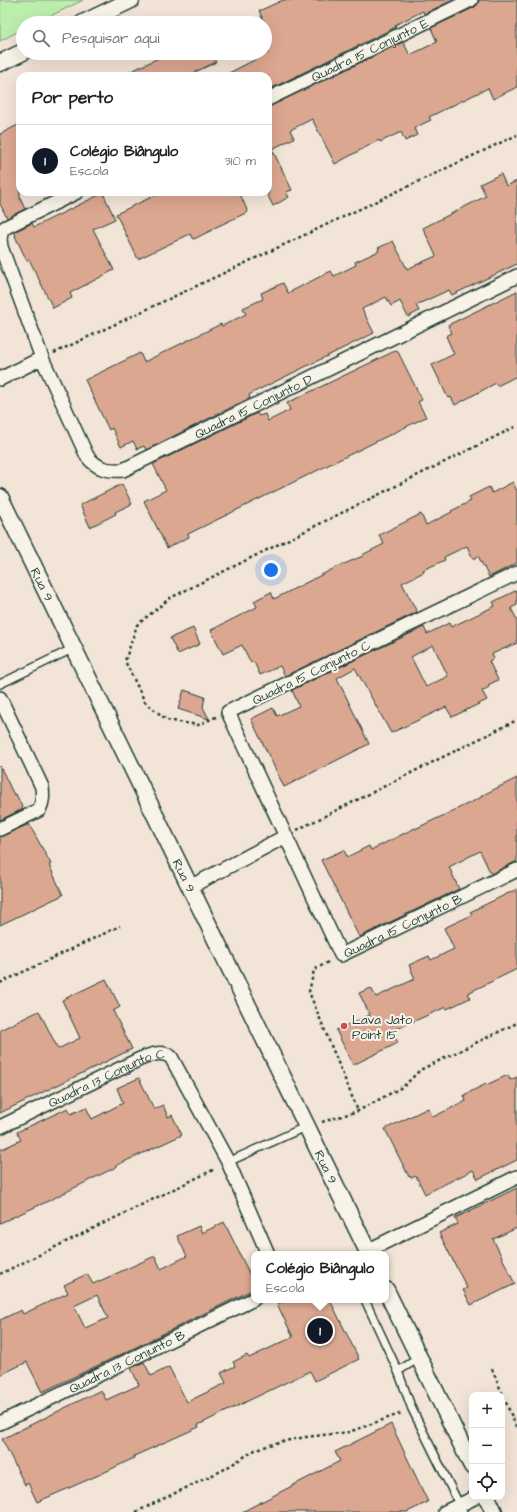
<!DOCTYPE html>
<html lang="pt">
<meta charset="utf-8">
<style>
:root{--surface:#fff;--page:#f6f6f6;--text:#222;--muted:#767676;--line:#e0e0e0;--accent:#111827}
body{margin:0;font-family:"Architects Daughter",sans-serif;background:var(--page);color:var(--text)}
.controls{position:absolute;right:12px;bottom:12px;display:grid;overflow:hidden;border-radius:8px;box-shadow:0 4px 16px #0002}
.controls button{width:36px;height:36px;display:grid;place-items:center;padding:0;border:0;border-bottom:1px solid var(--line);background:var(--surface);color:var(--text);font:20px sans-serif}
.you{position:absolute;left:271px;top:570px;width:14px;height:14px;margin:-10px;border:3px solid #fff;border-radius:50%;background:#1a73e8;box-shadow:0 0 0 6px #1a73e833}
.badge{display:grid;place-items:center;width:26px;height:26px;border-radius:50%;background:var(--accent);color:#fff;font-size:13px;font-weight:700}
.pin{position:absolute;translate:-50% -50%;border:2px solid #fff;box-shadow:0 1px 4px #0006}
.popup{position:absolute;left:251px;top:1251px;width:138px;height:52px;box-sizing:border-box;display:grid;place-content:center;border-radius:8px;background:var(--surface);filter:drop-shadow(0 1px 3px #0005);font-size:13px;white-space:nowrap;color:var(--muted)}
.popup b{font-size:15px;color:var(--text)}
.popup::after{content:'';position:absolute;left:50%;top:100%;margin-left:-8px;border:8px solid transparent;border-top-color:var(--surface)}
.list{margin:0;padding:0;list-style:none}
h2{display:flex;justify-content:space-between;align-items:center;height:52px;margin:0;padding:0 16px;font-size:17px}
h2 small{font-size:13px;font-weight:400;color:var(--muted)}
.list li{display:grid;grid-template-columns:26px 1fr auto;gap:12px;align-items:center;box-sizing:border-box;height:72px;padding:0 16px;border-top:1px solid var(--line)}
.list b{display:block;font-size:15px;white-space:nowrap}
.list p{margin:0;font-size:13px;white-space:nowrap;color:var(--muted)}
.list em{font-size:13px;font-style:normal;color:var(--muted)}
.icon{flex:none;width:22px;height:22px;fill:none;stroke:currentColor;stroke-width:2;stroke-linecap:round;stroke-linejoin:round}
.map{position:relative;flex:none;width:517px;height:1512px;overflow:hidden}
.search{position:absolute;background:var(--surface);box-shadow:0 4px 16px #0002;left:16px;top:16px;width:256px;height:44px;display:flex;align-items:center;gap:10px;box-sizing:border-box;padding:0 14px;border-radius:22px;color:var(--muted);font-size:15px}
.panel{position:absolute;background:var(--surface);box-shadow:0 4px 16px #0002;left:16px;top:72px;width:256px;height:124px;border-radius:12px}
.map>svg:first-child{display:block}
</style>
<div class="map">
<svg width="517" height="1512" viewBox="0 0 517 1512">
<rect width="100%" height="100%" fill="#f2e4d7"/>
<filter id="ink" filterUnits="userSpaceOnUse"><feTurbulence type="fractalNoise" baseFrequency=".025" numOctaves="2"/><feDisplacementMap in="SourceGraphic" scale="8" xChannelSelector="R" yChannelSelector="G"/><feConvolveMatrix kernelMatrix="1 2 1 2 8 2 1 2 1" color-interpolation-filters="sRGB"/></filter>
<g filter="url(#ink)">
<path fill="#bceead" stroke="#6e9670" d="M 0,0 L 83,0 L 36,23 L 23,23 L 23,29 L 0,41 Z"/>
<g fill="#dca791" stroke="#1f3d34" fill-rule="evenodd">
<path d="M 283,0 L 453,0 L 424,14 L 423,11 L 395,25 L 396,27 L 268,90 L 268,76 L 223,76 L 268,53 L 268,30 L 259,11 Z"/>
<path d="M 479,0 L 517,0 L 517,87 L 493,99 L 488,88 L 429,117 L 431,120 L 414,128 L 417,135 L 405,141 L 401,132 L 380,142 L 379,140 L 335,164 L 312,119 L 290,130 L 294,138 L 272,149 L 292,190 L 286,192 L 289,197 L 273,206 L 268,196 L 268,107 L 403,42 L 410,55 L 437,42 L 431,28 L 475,7 L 478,4 Z"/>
<path d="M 169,53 L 211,53 L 216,62 L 187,76 L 121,76 Z"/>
<path d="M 20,124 L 20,198 L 25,209 L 7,218 L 0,204 L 0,134 Z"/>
<path d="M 501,174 L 506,186 L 517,181 L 517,264 L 452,295 L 449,290 L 416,305 L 419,311 L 408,317 L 400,301 L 391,306 L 386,297 L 362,309 L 374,333 L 254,392 L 249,395 L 250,398 L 146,450 L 144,446 L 137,449 L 133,441 L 121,447 L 112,428 L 109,430 L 85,380 L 140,353 L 144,362 L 221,324 L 222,326 L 246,314 L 243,308 L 263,299 L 261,293 L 283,283 L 288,293 L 331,271 L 334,276 L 356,265 L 355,262 L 379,251 L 378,248 L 393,241 L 407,269 L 436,256 L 423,228 L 486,196 L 480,184 Z"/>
<path d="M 162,192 L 239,192 L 248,212 L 212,229 L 212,230 L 194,239 L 193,239 L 190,234 L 138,259 L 116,214 Z"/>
<path d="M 103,193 L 115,219 L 93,229 L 114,270 L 70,293 L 72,298 L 53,308 L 29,259 L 27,261 L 15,236 L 16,236 L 14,232 L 32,223 L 34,227 Z"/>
<path d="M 517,291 L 517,376 L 497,386 L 496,383 L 455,405 L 451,397 L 448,398 L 432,365 L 454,354 L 446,336 L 452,333 L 448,325 Z"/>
<path d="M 397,350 L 422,400 L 418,402 L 426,417 L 188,534 L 189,537 L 167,548 L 144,501 L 166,490 L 153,464 L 257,413 L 259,416 L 265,414 L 268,421 L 290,410 L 287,403 Z"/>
<path d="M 513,482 L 517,491 L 517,563 L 489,577 L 478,556 L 473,559 L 467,546 L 444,557 L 445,560 L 423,570 L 424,572 L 402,583 L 417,612 L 285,676 L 280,666 L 260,675 L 254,662 L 251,663 L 242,645 L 223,654 L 211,630 L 257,607 L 254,601 L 271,592 L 274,599 L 337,567 L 363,556 L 362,555 L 384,544 L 379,535 L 421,514 L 426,525 L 452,512 L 451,511 L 471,501 L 469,497 L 489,487 L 492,493 Z"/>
<path d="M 122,484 L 132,504 L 115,512 L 116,514 L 90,527 L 80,505 Z"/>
<path d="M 517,590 L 517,605 L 511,608 L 517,620 L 517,643 L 492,654 L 494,658 L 489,661 L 498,680 L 488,685 L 489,687 L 482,691 L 487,700 L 452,717 L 446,707 L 391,733 L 355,668 L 337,678 L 369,744 L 284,787 L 251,719 L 273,708 L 277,716 L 299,706 L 292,690 L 424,627 L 427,634 L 449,623 L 451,627 L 495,606 L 493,602 ZM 433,645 L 448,676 L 426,687 L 411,657 Z"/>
<path d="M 193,628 L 200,644 L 178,654 L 170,638 Z"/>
<path d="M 184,690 L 205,697 L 203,707 L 209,719 L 178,709 Z"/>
<path d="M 0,766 L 14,795 L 16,794 L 23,809 L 0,820 Z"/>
<path d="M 517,778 L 517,861 L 491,874 L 480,851 L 449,867 L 459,889 L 359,937 L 321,860 L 344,850 L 347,857 L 369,846 L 371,850 L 415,828 L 415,829 L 482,797 L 481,796 Z"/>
<path d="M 29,824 L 51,864 L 49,865 L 63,895 L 0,925 L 0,837 Z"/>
<path d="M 517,889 L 517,969 L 468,993 L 470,998 L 447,1009 L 446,1007 L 392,1031 L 398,1043 L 353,1065 L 336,1030 L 370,1015 L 359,993 L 371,988 L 376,997 L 415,979 L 409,965 L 429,956 L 431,960 L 454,949 L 444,928 L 472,915 L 470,912 Z"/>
<path d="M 106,979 L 120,1007 L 113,1011 L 132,1049 L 0,1113 L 0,1030 L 39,1011 L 58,1049 L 80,1038 L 62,1000 Z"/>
<path d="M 508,1075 L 510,1080 L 517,1077 L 517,1160 L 478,1179 L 473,1170 L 425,1194 L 416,1176 L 411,1178 L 410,1176 L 409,1177 L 385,1129 L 428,1108 L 433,1117 L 466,1101 L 464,1095 L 486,1084 L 486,1085 Z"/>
<path d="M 139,1078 L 154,1109 L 163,1105 L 168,1117 L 172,1115 L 182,1135 L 115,1166 L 116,1167 L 44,1203 L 0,1223 L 0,1150 L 21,1140 L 17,1132 L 68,1108 L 71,1114 L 86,1107 L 92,1119 L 123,1103 L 117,1088 Z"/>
<path d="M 517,1188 L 517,1228 L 493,1239 L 515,1284 L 471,1305 L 463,1290 L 467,1288 L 439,1233 L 458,1224 L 455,1218 Z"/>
<path d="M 224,1222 L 254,1283 L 254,1289 L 124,1353 L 42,1392 L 27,1362 L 0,1375 L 0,1320 L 21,1310 L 23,1314 L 68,1293 L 64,1285 L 87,1274 L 93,1284 L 155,1256 L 161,1269 L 187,1256 L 177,1236 L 199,1226 L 202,1233 ZM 97,1295 L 108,1318 L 85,1328 L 74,1306 Z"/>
<path d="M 286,1300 L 330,1300 L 359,1359 L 315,1381 L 310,1371 L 198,1425 L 199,1427 L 134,1456 L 134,1458 L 101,1474 L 37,1502 L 28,1483 L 25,1485 L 2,1439 L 101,1390 L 106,1400 L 139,1385 L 131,1368 L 144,1362 L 151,1376 L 169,1367 L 187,1402 L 226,1383 L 221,1373 L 235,1366 L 233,1362 L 247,1355 L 249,1358 L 293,1337 L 277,1304 Z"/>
<path d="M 391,1424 L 428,1502 L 407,1512 L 242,1512 L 340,1461 L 335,1452 Z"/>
</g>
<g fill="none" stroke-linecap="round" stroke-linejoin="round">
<g stroke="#1f3d34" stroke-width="10">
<g id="service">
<path d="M 0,684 L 74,648"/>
<path d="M 228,1162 L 307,1126"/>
<path d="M 365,1300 L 398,1371 L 412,1409 L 463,1512"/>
<path d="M 398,1371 L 419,1358"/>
</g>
</g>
<g stroke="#1f3d34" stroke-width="16">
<g id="minor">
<path id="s1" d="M 268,99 L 471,0"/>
<path d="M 0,238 L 2,230 L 6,227 L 77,192"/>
<path id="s2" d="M 0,239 L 1,247 L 42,358 L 87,456 C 97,469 107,471 123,470 L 517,276"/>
<path d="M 0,379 L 42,358"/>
<path id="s3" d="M 517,573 L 228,712 L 341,955 L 517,870"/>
<path d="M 0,698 L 42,787 C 43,796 43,802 39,810 L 0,829"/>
<path d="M 190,887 L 286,836"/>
<path id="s4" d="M 0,1127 L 140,1059 C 151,1055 161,1050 171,1057 L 228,1162 L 268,1254"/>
<path d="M 367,1251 L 517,1177"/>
<path id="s5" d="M 0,1423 L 254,1299"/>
<path d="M 445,1512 L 476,1497"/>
</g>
</g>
<g stroke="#1f3d34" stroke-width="19">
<g id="tertiary">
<path d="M 83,23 L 131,0"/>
<path d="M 0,63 L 23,52"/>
<path id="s6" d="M 0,497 L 369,1254"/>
<path d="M 386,1290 L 472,1466"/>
<path d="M 487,1497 L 494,1512"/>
</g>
</g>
<g stroke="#1f3d34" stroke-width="2.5" stroke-dasharray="3 3" stroke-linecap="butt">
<path d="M 54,353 L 517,135"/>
<path d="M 216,717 L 198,725 L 167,720 L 145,702 L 125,661 L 137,625 L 170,598 L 517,426"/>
<path d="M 297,830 L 517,720"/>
<path d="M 328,962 L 314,970 L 309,992 L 358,1111"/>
<path d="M 0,983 L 120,926"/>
<path d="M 322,1122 L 358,1111 L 404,1086 L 420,1070 L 517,1023"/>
<path d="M 0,1274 L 215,1169"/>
<path d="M 492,1369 L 517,1429"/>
<path d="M 136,1512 L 223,1470 L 255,1450 L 279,1442 L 306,1437 L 349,1432 L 402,1413"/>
</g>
<use href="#service" stroke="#f7f3e8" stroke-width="7"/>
<use href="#minor" stroke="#f7f3e8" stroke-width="13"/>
<use href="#tertiary" stroke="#f7f3e8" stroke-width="16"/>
</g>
</g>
<circle fill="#d1495b" stroke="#f7f3e8" stroke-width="1.5" cx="344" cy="1026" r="4"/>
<g text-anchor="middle" stroke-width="4" stroke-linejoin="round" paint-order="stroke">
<g font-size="13" fill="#1f3d34" stroke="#f7f3e8">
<text dy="5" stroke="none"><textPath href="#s1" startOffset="113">Quadra 15 Conjunto E</textPath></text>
<text dy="5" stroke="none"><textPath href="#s2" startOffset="420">Quadra 15 Conjunto D</textPath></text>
<text dy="5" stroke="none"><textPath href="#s6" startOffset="97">Rua 9</textPath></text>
<text transform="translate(311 672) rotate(-26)" y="5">Quadra 15 Conjunto C</text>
<text dy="5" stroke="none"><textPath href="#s6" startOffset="421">Rua 9</textPath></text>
<text dy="5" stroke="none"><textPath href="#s3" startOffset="657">Quadra 15 Conjunto B</textPath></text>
<text dy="5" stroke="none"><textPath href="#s4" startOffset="118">Quadra 13 Conjunto C</textPath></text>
<text dy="5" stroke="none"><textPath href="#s6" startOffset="745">Rua 9</textPath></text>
<text dy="5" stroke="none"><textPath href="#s5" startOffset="141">Quadra 13 Conjunto B</textPath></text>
</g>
<g font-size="13" fill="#1f3d34" stroke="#f7f3e8" text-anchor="start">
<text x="352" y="1024">Lava Jato<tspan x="352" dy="15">Point 15</tspan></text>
</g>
</g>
</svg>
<div class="controls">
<button>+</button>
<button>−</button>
<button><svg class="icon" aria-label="locate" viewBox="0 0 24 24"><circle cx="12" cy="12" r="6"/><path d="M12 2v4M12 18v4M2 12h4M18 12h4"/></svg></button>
</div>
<div class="you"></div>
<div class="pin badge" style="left:320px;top:1331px">1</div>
<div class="popup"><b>Colégio Biângulo</b>Escola</div>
<div class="search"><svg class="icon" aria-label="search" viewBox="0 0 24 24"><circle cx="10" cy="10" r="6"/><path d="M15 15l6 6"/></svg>Pesquisar aqui</div>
<section class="panel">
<h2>Por perto<small></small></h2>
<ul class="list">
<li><span class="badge">1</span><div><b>Colégio Biângulo</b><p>Escola</p></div><em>310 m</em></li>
</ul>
</section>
</div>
